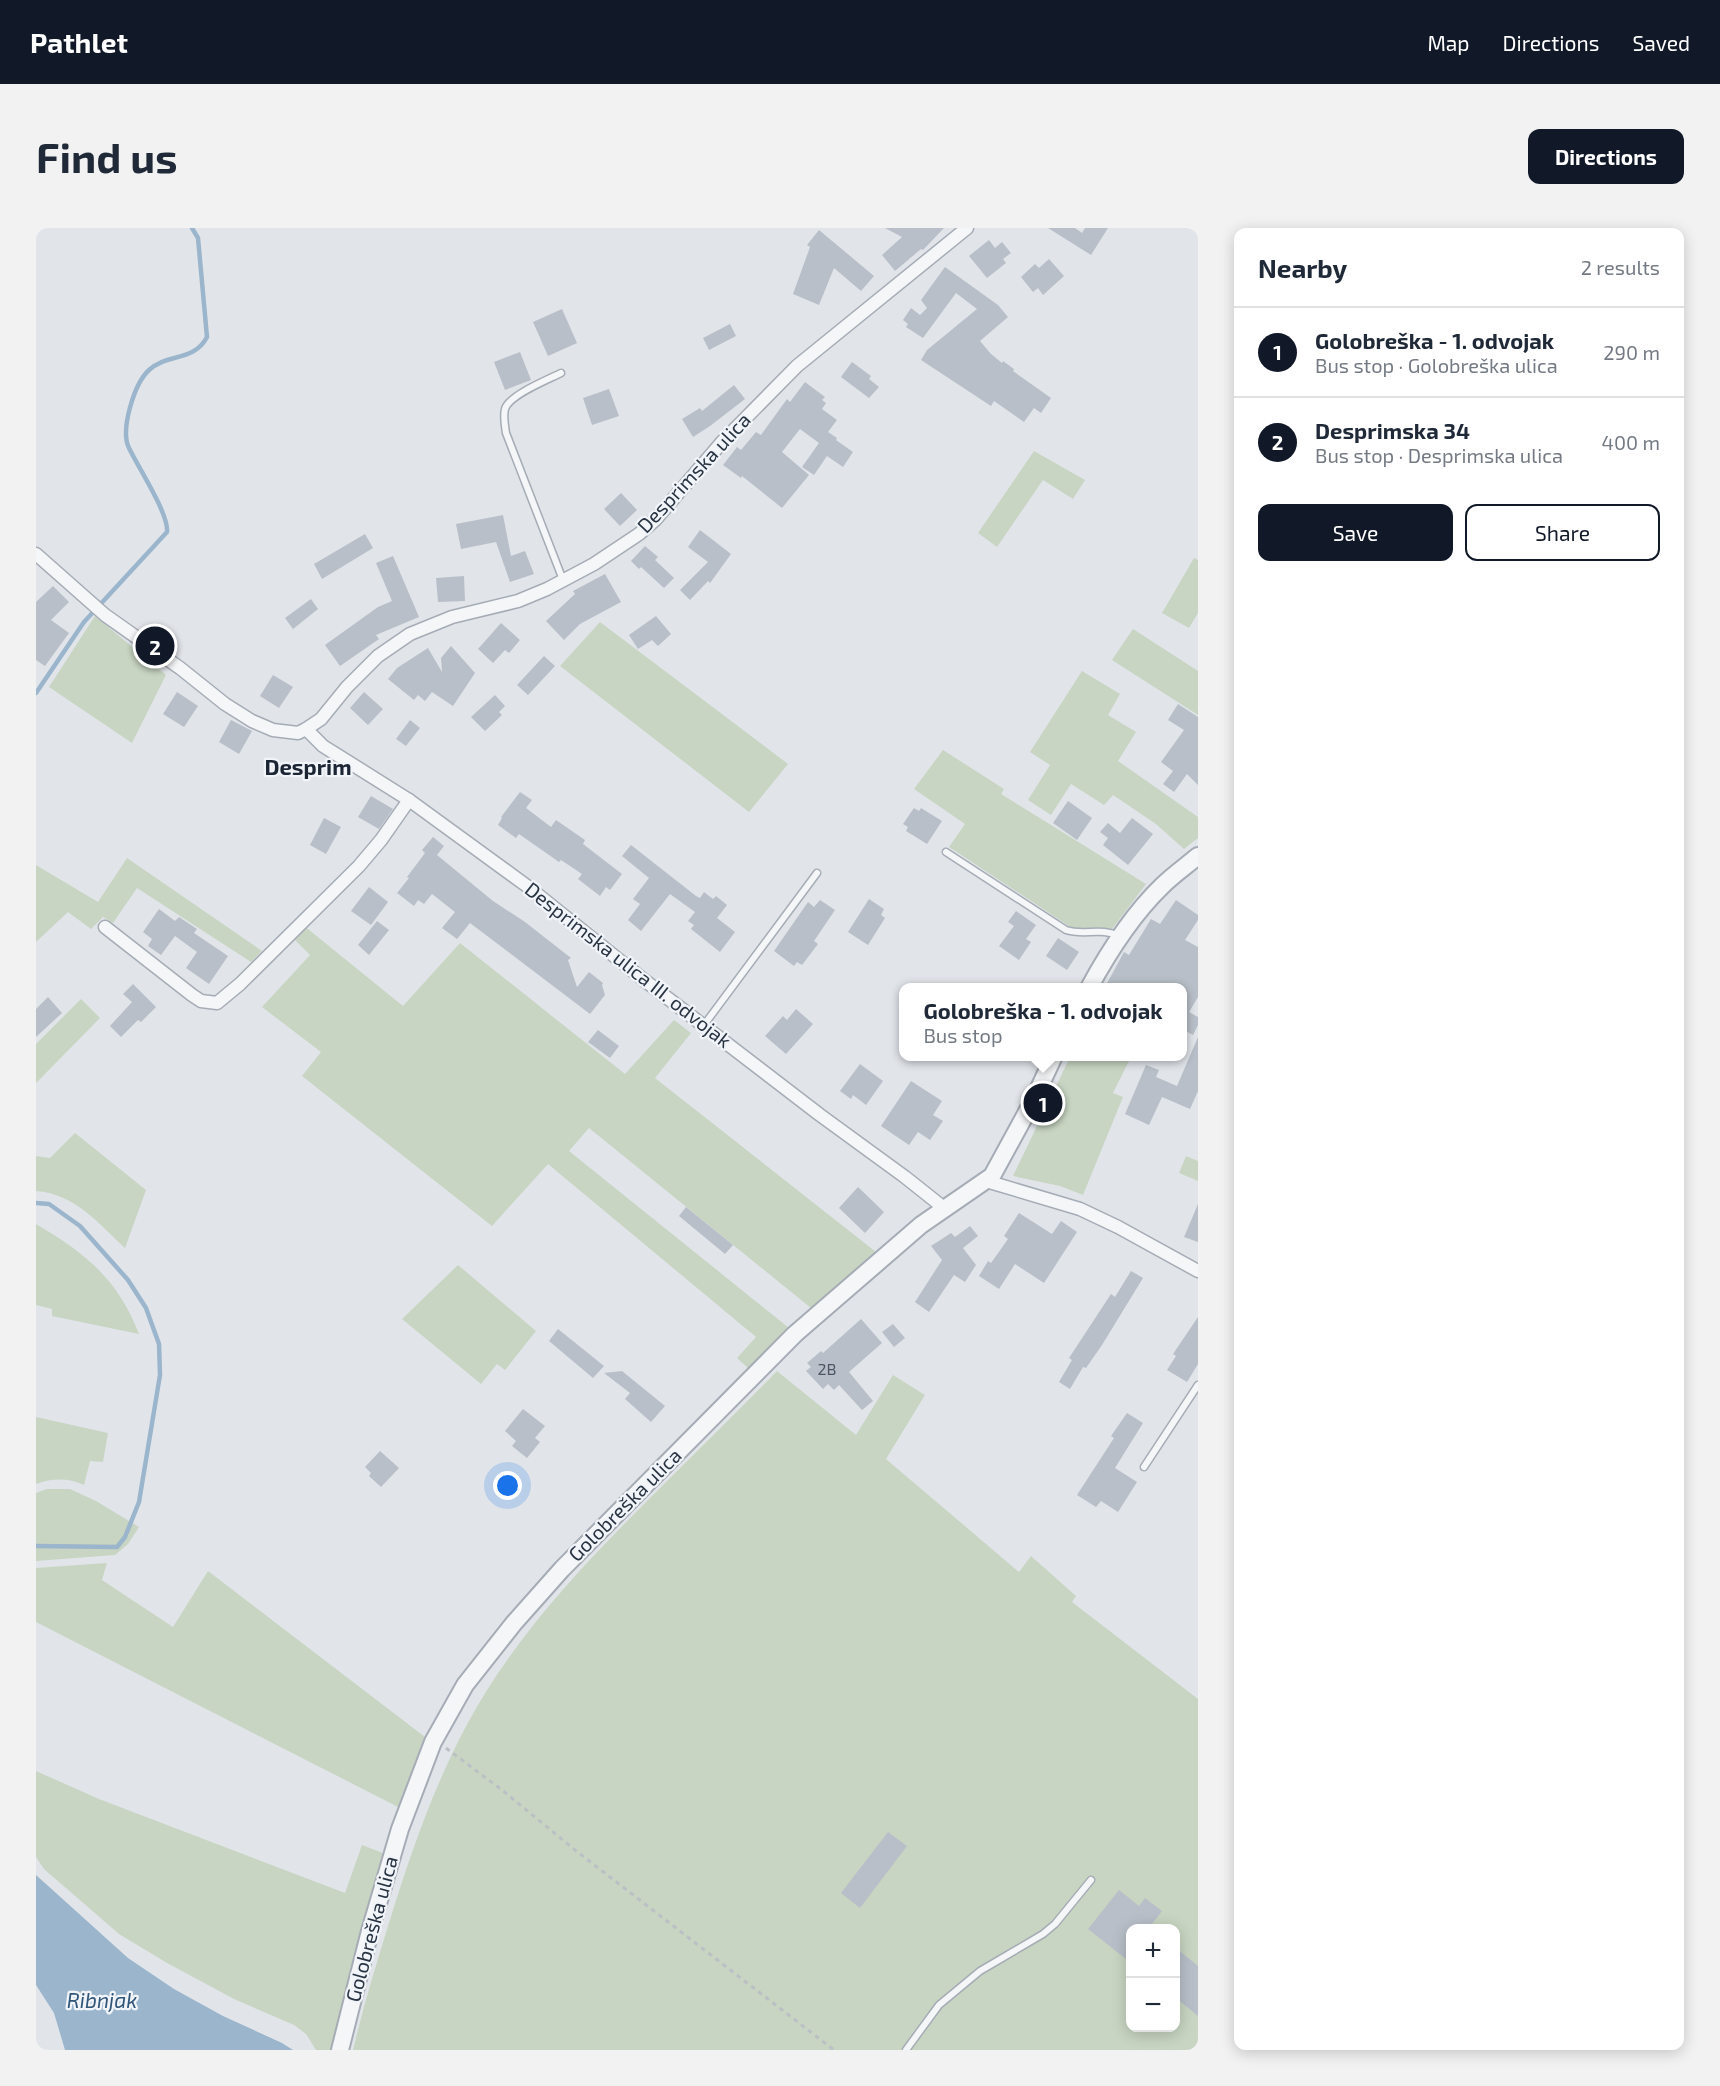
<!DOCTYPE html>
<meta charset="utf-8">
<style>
:root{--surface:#fff;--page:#f2f2f3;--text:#1f2937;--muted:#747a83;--line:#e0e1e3;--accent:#111827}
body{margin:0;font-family:"Exo 2",sans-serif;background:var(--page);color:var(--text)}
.controls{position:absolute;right:18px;bottom:18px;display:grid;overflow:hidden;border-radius:12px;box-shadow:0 3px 15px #0003}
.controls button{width:54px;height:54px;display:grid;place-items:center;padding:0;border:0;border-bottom:2px solid var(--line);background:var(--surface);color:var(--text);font:30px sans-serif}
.you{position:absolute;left:472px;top:1258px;width:21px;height:21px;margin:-15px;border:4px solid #fff;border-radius:50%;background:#1a73e8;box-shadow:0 0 0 9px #1a73e833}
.badge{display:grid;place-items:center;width:39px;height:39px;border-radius:50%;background:var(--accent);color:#fff;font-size:20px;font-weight:700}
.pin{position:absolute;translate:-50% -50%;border:3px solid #fff;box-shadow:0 2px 6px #0006}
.popup{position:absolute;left:863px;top:755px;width:288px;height:78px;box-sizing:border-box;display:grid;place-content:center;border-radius:12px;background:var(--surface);filter:drop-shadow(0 2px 4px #0005);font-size:20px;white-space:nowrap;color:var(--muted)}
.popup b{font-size:22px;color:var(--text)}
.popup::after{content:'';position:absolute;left:50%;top:100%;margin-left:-12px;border:12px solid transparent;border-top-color:var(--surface)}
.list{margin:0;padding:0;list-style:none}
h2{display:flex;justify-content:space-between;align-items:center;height:78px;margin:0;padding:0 24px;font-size:26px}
h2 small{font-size:20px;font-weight:400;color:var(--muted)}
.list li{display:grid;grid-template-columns:39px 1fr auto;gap:18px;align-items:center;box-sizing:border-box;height:90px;padding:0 24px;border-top:2px solid var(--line)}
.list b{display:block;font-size:22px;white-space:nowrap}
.list p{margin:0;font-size:20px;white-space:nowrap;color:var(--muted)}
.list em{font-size:20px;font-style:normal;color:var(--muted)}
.actions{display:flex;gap:12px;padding:18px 24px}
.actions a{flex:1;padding:14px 0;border:2px solid var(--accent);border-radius:12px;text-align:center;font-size:21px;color:var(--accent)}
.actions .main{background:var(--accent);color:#fff}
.map{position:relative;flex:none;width:1162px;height:1822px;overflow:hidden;border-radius:12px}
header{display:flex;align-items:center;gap:36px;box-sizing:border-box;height:84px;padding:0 30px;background:var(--accent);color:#fff}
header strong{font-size:28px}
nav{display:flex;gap:33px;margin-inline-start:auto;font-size:21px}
.intro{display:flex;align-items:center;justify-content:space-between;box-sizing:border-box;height:144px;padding:0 36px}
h1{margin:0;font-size:42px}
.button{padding:15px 27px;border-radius:12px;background:var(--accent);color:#fff;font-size:21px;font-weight:700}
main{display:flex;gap:36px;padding:0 36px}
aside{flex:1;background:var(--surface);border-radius:12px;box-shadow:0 3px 15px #0003}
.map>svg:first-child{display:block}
</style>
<header>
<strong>Pathlet</strong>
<nav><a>Map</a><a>Directions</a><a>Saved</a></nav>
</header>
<div class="intro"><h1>Find us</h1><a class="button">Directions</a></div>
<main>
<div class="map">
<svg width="1162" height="1822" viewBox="0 0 1162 1822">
<rect width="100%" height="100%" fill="#e1e5ea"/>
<g fill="#c8d5c2" fill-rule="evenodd">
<path d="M 998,223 L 1049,252 L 1037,271 L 1007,252 L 961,319 L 942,305 Z"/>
<path d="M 1158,330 L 1162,332 L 1162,385 L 1153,400 L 1126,385 Z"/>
<path d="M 59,388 L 130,447 L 96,515 L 13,459 Z"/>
<path d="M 564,394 L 752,536 L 713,584 L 524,438 Z"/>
<path d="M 1097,401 L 1162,443 L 1162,487 L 1076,432 Z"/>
<path d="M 1046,443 L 1084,466 L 1072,487 L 1100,504 L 1082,533 L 1162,589 L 1162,610 L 1148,621 L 1120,596 L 1077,567 L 1068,577 L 1035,556 L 1015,587 L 992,572 L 1014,537 L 994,524 Z"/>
<path d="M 907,522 L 968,561 L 965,566 L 1110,656 L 1076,701 C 1058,697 1050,706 1033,698 L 913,619 L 929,596 L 878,561 Z"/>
<path d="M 91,630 L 226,723 L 215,734 L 101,660 L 77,695 L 67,689 L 55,701 L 32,684 L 0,714 L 0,637 L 62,674 Z"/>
<path d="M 267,697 L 367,778 L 424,715 L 589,846 L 638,792 L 655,805 L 619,850 L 840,1024 L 775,1080 L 553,900 L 533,923 L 753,1100 L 712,1140 L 701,1130 L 720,1109 L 512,936 L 456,998 L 266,848 L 285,824 L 226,779 L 274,727 L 256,709 Z"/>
<path d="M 45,771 L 64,790 L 0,855 L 0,816 Z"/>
<path d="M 1089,829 L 1094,831 L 1077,865 L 1087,869 L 1047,967 L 1024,958 L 977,948 L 1034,829 Z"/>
<path d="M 39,905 L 110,962 L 89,1020 C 62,995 39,966 0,963 L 0,928 L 14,930 Z"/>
<path d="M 1150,928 L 1162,933 L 1162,953 L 1143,945 Z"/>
<path d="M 0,996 C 49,1025 82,1051 103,1106 L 16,1088 L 16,1081 L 0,1077 Z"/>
<path d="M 422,1037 L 500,1103 L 469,1142 L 461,1136 L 445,1156 L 366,1091 Z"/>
<path d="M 741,1143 L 820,1207 L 857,1147 L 889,1167 L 850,1231 L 983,1344 L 995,1328 L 1040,1368 L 1036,1374 L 1162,1471 L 1162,1822 L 317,1822 C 327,1779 340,1737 353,1695 C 378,1614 406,1534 451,1462 C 497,1389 556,1328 616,1268 C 658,1226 700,1185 741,1143 ZM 1094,1700 L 1140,1700 L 1140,1800 L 1094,1800 Z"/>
<path d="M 0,1189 L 72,1205 L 67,1234 L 54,1233 L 48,1257 C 32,1250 17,1250 0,1256 Z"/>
<path d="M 11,1261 L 34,1261 L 60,1273 L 103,1299 L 92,1316 L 79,1327 L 0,1333 L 0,1265 Z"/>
<path d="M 71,1335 L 66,1352 L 137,1399 L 172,1343 L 389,1509 L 362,1579 L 0,1394 L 0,1340 Z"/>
<path d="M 0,1543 L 63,1571 L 309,1665 L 326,1617 L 347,1625 L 296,1822 L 280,1822 L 270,1806 L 258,1797 L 198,1771 L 131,1735 L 83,1706 L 8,1641 L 0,1629 Z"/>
</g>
<path fill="#9bb6cc" d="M 0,1647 L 92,1730 L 138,1761 L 187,1788 L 246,1815 L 257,1822 L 29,1822 L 18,1785 L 0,1757 Z"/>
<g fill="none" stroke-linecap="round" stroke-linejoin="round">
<g stroke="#9bb6cc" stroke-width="4.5">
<path d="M 0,465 L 48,394 L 131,304 C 133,286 102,239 93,220 C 84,202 98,156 113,142 C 131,125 158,134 171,109 L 162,10 L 156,0"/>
<path d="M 0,975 L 13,976 L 44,998 L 92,1052 L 110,1080 L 123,1116 L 124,1147 L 103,1274 L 89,1309 L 81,1319 L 0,1318"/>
</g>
</g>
<g fill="#b8bfc8">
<path d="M 849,0 L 908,0 L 887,22 L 885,21 L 859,43 L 846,27 L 866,9 Z"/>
<path d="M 1012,0 L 1039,0 L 1046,5 L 1049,0 L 1072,0 L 1055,27 Z"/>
<path d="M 783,2 L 838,48 L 825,63 L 798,40 L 783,77 L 757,66 L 774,19 L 771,17 Z"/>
<path d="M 953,12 L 959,20 L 966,14 L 975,25 L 967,31 L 970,35 L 951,50 L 933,28 Z"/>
<path d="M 1013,31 L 1028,48 L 1007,67 L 1002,60 L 997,64 L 985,49 L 999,36 L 1003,40 Z"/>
<path d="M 909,39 L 962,77 L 972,89 L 944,113 L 955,126 L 966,135 L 967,133 L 978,141 L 977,143 L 1015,170 L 1005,185 L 998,180 L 988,194 L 958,173 L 955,178 L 885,132 L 891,122 L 941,81 L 920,65 L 887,110 L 870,99 L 872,96 L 867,92 L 875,80 L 884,87 L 891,80 L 885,72 Z"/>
<path d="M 526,81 L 541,115 L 512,128 L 497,94 Z"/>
<path d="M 694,96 L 700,108 L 673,122 L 667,110 Z"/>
<path d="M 484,124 L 495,152 L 469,162 L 458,134 Z"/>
<path d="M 816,134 L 835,148 L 833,151 L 843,159 L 833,170 L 805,149 Z"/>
<path d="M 769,154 L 789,169 L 786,172 L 790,175 L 786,181 L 801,192 L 792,204 L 801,210 L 800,212 L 817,224 L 807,239 L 791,228 L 778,247 L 766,239 L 783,215 L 764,201 L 746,224 L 773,247 L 746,280 L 706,248 L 705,250 L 687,237 L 701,219 L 705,222 L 720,204 L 725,207 L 751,171 L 754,174 Z"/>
<path d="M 698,157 L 709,171 L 674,198 L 657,209 L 646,191 L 664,180 L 666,183 Z"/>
<path d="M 573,161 L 583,188 L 556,197 L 547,170 Z"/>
<path d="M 585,265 L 601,282 L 584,298 L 568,281 Z"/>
<path d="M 467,287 L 475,328 L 489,323 L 498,346 L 474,354 L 460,314 L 425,321 L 420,296 Z"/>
<path d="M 664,302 L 695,326 L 674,355 L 672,353 L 654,372 L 644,362 L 672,334 L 652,319 Z"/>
<path d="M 329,306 L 337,320 L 286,351 L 278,336 Z"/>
<path d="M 609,318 L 622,329 L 619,332 L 638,350 L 628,360 L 605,339 L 603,341 L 595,333 Z"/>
<path d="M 357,328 L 383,389 L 340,407 L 343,411 L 304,438 L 289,417 L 342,379 L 356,373 L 340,335 Z"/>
<path d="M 569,346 L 585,374 L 544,396 L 528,412 L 510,393 L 539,366 L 537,363 Z"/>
<path d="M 428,348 L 429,373 L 402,374 L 400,350 Z"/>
<path d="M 17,358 L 33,374 L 15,392 L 33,405 L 9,438 L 0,432 L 0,374 Z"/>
<path d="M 275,371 L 282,381 L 257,401 L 249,390 Z"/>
<path d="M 620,388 L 635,406 L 622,418 L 616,412 L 602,421 L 593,407 Z"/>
<path d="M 465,395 L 484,412 L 473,425 L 469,422 L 457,435 L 442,421 Z"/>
<path d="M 415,418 L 439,445 L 417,478 L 396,464 L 389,473 L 382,467 L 378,472 L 352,451 L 361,440 L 392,420 L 406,444 L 405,430 Z"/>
<path d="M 508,428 L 519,438 L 492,467 L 481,457 Z"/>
<path d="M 237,447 L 257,459 L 243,480 L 224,468 Z"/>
<path d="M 141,464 L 162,478 L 148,499 L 127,486 Z"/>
<path d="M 328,464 L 347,481 L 332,497 L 314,480 Z"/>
<path d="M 459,467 L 469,478 L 463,484 L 466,487 L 449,503 L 435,489 Z"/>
<path d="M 1142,476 L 1162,489 L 1162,557 L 1151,546 L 1138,564 L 1127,556 L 1137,543 L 1125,534 L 1148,502 L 1132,492 Z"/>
<path d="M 195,492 L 216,503 L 203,526 L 183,514 Z"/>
<path d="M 374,492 L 384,500 L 370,518 L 360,511 Z"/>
<path d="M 484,564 L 496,572 L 490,580 L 515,599 L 520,592 L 549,612 L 547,616 L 586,646 L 574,662 L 570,659 L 564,668 L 542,651 L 546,646 L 525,632 L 523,634 L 483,606 L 480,610 L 462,597 L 466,590 L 465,589 Z"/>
<path d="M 335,568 L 357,581 L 343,601 L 322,589 Z"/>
<path d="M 1032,573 L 1056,590 L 1041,612 L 1017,595 Z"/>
<path d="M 878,580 L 883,583 L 885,580 L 906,593 L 891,616 L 870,603 L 872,599 L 867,596 Z"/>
<path d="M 288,590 L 305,599 L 290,626 L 274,617 Z"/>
<path d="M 1096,590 L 1117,606 L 1092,637 L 1067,617 L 1072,610 L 1064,604 L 1072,595 L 1084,605 Z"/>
<path d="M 397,609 L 408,618 L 401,627 L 457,673 L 489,694 L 535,730 L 532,732 L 541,759 L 553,744 L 567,755 L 566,757 L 569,767 L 554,786 L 434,695 L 421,711 L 406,700 L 419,684 L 396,666 L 388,676 L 382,672 L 378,678 L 361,665 L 373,650 L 371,649 L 389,625 L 386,622 Z"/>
<path d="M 595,617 L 660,668 L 664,670 L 668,664 L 677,671 L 680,668 L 691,677 L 681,690 L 699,704 L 684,724 L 655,701 L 658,697 L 652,693 L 659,684 L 634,666 L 605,703 L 592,692 L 604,676 L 597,671 L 613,650 L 586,628 Z"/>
<path d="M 333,659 L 352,674 L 335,697 L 315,683 Z"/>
<path d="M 833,671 L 848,681 L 845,687 L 849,690 L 832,717 L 812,704 Z"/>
<path d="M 784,672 L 799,682 L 778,713 L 782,716 L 766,737 L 761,734 L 758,738 L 738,723 L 772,674 L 778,679 Z"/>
<path d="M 1140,672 L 1162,687 L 1162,692 L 1149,712 L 1162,719 L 1162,769 L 1153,784 L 1162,789 L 1162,797 L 1157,807 L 1146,801 L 1146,759 L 1069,759 L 1088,724 L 1093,727 L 1115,691 L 1124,696 Z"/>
<path d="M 123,681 L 139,693 L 143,689 L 161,701 L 158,705 L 192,728 L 173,756 L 150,740 L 161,724 L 139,708 L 125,727 L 112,718 L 116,711 L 107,704 Z"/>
<path d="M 980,683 L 1000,697 L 990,711 L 995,714 L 983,732 L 963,718 L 978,698 L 972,694 Z"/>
<path d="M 341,693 L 353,702 L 333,727 L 322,717 Z"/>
<path d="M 1022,710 L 1043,724 L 1031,742 L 1010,728 Z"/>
<path d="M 97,756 L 120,779 L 105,794 L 102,792 L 85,809 L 74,798 L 96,774 L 87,766 Z"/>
<path d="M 12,769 L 26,785 L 0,809 L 0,781 Z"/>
<path d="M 760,781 L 777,796 L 750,826 L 729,808 L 747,788 L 751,792 Z"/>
<path d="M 562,802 L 583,818 L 574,830 L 552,814 Z"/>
<path d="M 1162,809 L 1162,863 L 1154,881 L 1126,869 L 1113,897 L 1089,886 L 1110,837 L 1123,842 L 1120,849 L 1141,858 Z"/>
<path d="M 824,836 L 847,853 L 830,877 L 817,867 L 815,871 L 804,863 Z"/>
<path d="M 875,853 L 906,873 L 897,887 L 907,893 L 894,912 L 882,904 L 873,917 L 845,898 Z"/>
<path d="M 822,959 L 848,984 L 829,1005 L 803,980 Z"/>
<path d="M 1162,976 L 1162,1014 L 1148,1009 Z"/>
<path d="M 650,979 L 697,1017 L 689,1026 L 643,988 Z"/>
<path d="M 983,985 L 1016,1006 L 1025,993 L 1041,1004 L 1008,1055 L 979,1036 L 963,1061 L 943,1048 L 952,1033 L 955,1035 L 972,1011 L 968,1008 Z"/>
<path d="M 934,998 L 942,1008 L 927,1020 L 940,1037 L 929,1054 L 918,1047 L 893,1084 L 879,1074 L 906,1032 L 895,1018 L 915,1005 L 919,1009 Z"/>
<path d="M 1095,1043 L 1107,1050 L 1066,1117 L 1050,1140 L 1047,1139 L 1034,1161 L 1023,1154 L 1036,1132 L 1033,1130 L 1075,1066 L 1079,1069 Z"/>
<path d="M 1162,1089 L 1162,1136 L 1151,1154 L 1131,1142 L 1140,1128 L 1137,1126 Z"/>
<path d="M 825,1091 L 846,1115 L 813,1144 L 837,1173 L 826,1182 L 803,1157 L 798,1162 L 792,1156 L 787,1161 L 770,1143 L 775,1139 L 771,1135 L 785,1123 L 787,1125 Z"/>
<path d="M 857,1096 L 869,1110 L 858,1119 L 846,1104 Z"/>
<path d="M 522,1101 L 568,1138 L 557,1150 L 513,1113 Z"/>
<path d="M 586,1143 L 629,1178 L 615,1194 L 589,1171 L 594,1165 L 568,1145 Z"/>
<path d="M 487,1181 L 509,1198 L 499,1210 L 504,1214 L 491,1230 L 476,1218 L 480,1213 L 469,1203 Z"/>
<path d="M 1091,1185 L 1107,1195 L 1079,1240 L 1101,1254 L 1082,1284 L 1065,1273 L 1060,1279 L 1041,1267 L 1078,1210 L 1075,1208 Z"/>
<path d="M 344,1223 L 363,1240 L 345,1259 L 333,1248 L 335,1245 L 329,1239 Z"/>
<path d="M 852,1604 L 871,1618 L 824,1680 L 805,1665 Z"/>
<path d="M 1083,1662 L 1103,1678 L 1109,1670 L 1126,1683 L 1112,1701 L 1095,1701 L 1095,1735 L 1052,1701 Z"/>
<path d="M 1140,1720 L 1162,1738 L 1162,1788 L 1140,1770 Z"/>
</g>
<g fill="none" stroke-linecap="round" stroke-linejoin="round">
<g stroke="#a6acb5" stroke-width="9">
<g id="service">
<path d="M 525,145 C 511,152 473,167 469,181 C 467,189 469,198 470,205 L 527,352"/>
<path d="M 910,624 L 1030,702 C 1048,708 1065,699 1083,708"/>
<path d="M 668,797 L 781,645"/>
<path d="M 1108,1239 L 1162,1157"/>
<path d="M 870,1822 L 903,1777 L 944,1743 L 1007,1706 L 1019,1696 L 1055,1652"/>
</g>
</g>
<g stroke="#a6acb5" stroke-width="15">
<g id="minor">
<path d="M 0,326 L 69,387 L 144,440 L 189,476 L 216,493 L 237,502 L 262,505 L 270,501 L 285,491 L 311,459 L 342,428 L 374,406 L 416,389 L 482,373 L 511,361 L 558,336 L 603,306 L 619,292 L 687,213 L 761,138 L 931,0"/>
<path d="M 270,501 L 287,518 L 373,572 L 491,658 L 608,752 L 784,887 L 869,949 L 908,980"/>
<path d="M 69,699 L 156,767 L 165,773 L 181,775 L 204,756 L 323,638 L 345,612 L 373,572"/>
<path d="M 950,953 L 1044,981 L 1082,999 L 1162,1043"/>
</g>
</g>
<g stroke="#a6acb5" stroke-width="20">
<g id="tertiary">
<path d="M 1053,760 C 1073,723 1096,687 1126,658 C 1137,647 1150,638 1162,628"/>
<path d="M 304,1822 L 334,1703 L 364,1601 L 397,1514 L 429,1457 L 478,1395 L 526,1341 L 759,1106 L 885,997 L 956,948 L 998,871 L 1018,828"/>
</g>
</g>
<path stroke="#bbc0c5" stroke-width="3" stroke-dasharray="4.5 4.5" stroke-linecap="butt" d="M 410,1520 L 466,1562 L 539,1622 L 798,1822"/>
<use href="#service" stroke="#f4f6f8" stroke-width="6"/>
<use href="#minor" stroke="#f4f6f8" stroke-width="12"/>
<use href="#tertiary" stroke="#f4f6f8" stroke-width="16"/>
</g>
<g text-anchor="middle" stroke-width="4.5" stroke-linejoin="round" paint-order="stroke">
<g font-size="16" fill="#4d5764">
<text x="791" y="1147">2B</text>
</g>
<g font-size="20" fill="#293443" stroke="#f1f4f8">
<text transform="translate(658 245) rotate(-47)" y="7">Desprimska ulica</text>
<text transform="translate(592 737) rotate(38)" y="7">Desprimska ulica III. odvojak</text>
<text transform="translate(589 1277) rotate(-45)" y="7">Golobreška ulica</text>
<text transform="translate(336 1701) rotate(-75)" y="7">Golobreška ulica</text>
</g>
<g font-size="21" font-style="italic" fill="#315679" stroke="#f1f4f8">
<text x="66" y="1780">Ribnjak</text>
</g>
<g font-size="22" font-weight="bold" fill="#1b2534" stroke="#f1f4f8">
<text x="272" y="547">Desprim</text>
</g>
</g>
</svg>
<div class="controls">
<button>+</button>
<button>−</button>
</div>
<div class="you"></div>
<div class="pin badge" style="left:1007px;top:875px">1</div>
<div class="popup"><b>Golobreška - 1. odvojak</b>Bus stop</div>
<div class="pin badge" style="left:119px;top:418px">2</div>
</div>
<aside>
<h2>Nearby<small>2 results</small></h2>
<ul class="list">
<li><span class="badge">1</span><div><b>Golobreška - 1. odvojak</b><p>Bus stop · Golobreška ulica</p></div><em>290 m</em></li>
<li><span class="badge">2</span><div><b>Desprimska 34</b><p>Bus stop · Desprimska ulica</p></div><em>400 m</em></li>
</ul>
<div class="actions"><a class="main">Save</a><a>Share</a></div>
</aside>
</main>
